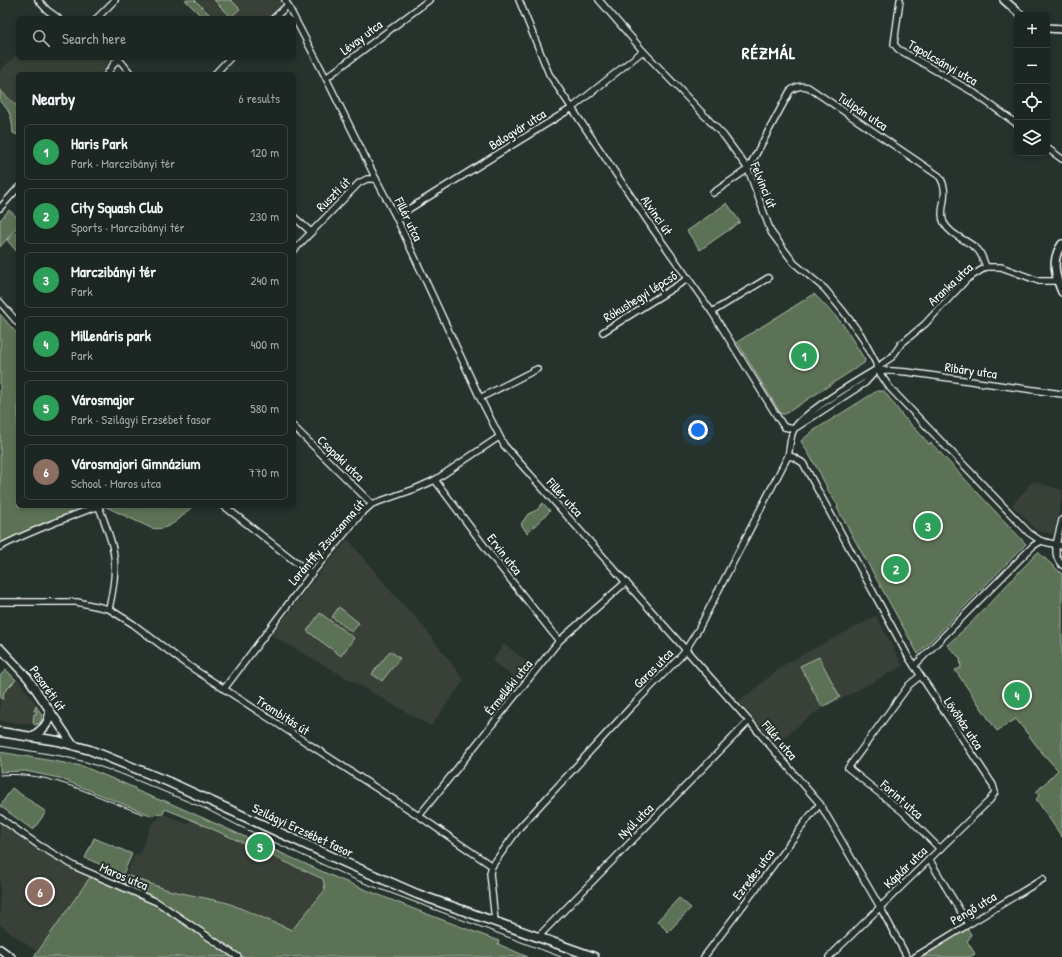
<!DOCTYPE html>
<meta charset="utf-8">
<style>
:root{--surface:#1c2622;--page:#252e2a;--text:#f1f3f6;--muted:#a0a5a5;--line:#3a4340;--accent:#ffd166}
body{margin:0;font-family:"Patrick Hand",sans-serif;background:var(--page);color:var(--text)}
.controls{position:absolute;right:12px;top:12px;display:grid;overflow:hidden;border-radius:6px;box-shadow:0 2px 6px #0003}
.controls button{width:36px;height:36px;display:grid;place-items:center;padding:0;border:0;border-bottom:1px solid var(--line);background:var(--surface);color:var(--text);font:20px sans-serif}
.you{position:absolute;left:698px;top:430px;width:14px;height:14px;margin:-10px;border:3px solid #fff;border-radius:50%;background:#1a73e8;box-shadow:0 0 0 6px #1a73e833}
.badge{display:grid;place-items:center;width:26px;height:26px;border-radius:50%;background:var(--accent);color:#fff;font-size:13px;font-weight:700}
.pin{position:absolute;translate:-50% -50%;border:2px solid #fff;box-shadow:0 1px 4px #0006}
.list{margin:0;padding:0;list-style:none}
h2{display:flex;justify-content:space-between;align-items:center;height:52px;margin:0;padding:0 16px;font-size:17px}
h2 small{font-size:13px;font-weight:400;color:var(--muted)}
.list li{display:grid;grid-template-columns:26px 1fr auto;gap:12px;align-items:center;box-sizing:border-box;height:56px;margin:0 8px 8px;padding:0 8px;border:1px solid var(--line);border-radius:6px}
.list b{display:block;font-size:15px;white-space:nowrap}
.list p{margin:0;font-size:13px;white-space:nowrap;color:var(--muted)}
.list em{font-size:13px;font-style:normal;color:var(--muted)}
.icon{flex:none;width:22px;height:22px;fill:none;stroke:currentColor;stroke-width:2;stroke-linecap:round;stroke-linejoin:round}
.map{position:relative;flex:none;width:1062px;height:957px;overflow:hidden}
.search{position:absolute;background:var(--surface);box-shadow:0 2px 6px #0003;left:16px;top:16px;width:280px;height:44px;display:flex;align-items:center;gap:10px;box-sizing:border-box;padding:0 14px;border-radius:6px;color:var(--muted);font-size:15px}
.panel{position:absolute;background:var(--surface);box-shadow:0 2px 6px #0003;left:16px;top:72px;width:280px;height:436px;border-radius:6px}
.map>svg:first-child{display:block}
</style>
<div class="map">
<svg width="1062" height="957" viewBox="0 0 1062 957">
<rect width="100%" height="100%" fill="#26332d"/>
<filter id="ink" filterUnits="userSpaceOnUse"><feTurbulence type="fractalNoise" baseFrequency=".025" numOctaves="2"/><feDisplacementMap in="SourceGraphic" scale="8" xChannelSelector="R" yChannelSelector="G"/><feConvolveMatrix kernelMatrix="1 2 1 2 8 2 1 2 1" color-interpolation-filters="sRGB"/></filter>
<g filter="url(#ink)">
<g fill="#393f38">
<path d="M 185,0 L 283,0 L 288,5 L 274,18 L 203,18 Z"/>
<path d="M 18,53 L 18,58 L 108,58 L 111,60 L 101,74 L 18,74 L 18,106 L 0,89 L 0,71 Z"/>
<path d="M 1033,481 L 1062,490 L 1062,497 L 1054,532 L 1052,534 L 1037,531 L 1012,505 Z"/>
<path d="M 348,539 L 394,595 L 420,622 L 464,680 L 431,726 L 271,635 L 317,576 Z"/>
<path d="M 876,616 L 903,666 L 813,714 L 776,744 L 739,702 L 785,664 Z"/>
<path d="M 504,644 L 533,666 L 520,682 L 492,661 Z"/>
<path d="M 6,668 L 19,681 L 41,711 L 43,720 L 38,725 L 0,721 L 0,674 Z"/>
<path d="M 163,814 L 188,824 L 190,819 L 323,879 L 325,890 L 292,930 L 228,903 L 168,890 L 126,875 L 135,854 L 139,855 L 151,825 Z"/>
<path d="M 0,823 L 33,846 L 91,876 L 37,952 L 0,925 Z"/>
</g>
<g fill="#5b7256" stroke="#adb8aa">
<path d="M 185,0 L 195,0 L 213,18 L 203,18 Z"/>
<path d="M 214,0 L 231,0 L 240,9 L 231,17 Z"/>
<path d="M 0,90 L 18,107 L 18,135 L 13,133 C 12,120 11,110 0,102 Z"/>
<path d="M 727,203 L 740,222 L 700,250 L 687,231 Z"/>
<path d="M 9,210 L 18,218 L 18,226 L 0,247 L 0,220 Z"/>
<path d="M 18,230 L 18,253 L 7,240 Z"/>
<path d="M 814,294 L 842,323 L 865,360 L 864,363 L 785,414 L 781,414 L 737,342 Z"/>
<path d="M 0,314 L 18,335 L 18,506 L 90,506 L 43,523 L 0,544 Z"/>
<path d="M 877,391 L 884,391 L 905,419 L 906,419 L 914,428 L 915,428 L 929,444 L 931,443 L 1026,544 L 918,654 L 837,508 L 838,506 L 826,487 L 827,487 L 821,476 L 821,475 L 801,441 L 813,431 Z"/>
<path d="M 543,503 L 550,511 L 527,533 L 521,524 L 528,514 L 537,510 Z"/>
<path d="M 104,506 L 193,506 C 181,517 169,532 151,528 Z"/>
<path d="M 1038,552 L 1062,574 L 1062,837 L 1036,799 L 1039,796 L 1036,792 L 1058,770 L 1043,754 L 1016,719 L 997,731 L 955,670 L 961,668 L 960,658 L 947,645 L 969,625 Z"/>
<path d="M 339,607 L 359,623 L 352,632 L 332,617 Z"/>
<path d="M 320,613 L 354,638 L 341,656 L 307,631 Z"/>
<path d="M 390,651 L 400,658 L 382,681 L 372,674 Z"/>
<path d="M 819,657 L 840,697 L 822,707 L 800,666 Z"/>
<path d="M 6,670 L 16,680 L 4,692 L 3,699 L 0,698 L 0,676 Z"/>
<path d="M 36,706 C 40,712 44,716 40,723 L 35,725 L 33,723 L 34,714 L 36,714 L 37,711 L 34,711 Z"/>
<path d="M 0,752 L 82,766 L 135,788 L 135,790 L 162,801 L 163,800 L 339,879 L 419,911 L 499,941 L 498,944 L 528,957 L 34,957 L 91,876 L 121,890 L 126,875 L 168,890 L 228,903 L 292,930 L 325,890 L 323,879 L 190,819 L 165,809 L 163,814 L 150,815 L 59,778 L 25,771 L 0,772 Z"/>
<path d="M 12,788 L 46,812 L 33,830 L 0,806 Z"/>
<path d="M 94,838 L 132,854 L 123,874 L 85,858 Z"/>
<path d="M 679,898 L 691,908 L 668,932 L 657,921 Z"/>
<path d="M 963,929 L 968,930 L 971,934 L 969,939 L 967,941 L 975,954 L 970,957 L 922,957 L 934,949 L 936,945 Z"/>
</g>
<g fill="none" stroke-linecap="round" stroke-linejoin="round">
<g stroke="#fff" stroke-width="8">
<g id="minor">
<path d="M 38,0 L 47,10 L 58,18"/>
<path d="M 285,0 L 326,78 L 376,179 L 396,217 L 480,398 L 504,445 L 749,721 L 820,804 L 880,907 L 907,957"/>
<path d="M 519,0 L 549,74 L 655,232 L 712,312 L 778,418 L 784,427 L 794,429"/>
<path d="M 599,0 L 643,51 L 724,136 L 748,169 L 771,232 L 794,263 L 825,289 L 843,311 L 861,335 L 876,363 L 877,369 L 890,388 L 1029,533 L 1041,541 L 1062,546"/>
<path d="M 900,0 L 894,44 L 898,49 L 973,92 L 1017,124"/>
<path d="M 97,18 L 115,0"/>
<path d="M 274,18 L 288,5"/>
<path d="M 118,58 L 131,74"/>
<path d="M 107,74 L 118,58"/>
<path d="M 215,74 L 230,58"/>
<path d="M 326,78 L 429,0"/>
<path d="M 1047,148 L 1062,159"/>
<path d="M 713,193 L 748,169 L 790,91 C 796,86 801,85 808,87 L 939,176 C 952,194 937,209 944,223 C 951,236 968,240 978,250 C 982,255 984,261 986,267"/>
<path d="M 0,208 L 18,188"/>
<path d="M 294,217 L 311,232"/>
<path d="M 396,217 L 572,108 L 643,51"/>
<path d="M 294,250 L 359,183 L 367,179 L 376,179"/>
<path d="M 0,302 L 18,323"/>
<path d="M 712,312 L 768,278"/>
<path d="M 603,332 L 689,278"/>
<path d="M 878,370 L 907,372 L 1062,394"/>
<path d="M 480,398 L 537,369"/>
<path d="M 294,427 L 372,504"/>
<path d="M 797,427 L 865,383 L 883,363 L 892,357 L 901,344 L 925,324 L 967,279 L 986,267 L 1001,267 L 1039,281 L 1057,281"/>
<path d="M 788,456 L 793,457 L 803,463 L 909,658 L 993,785 L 995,792 L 990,800 L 829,957"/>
<path d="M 435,480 L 491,555 L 559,641"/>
<path d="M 224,506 L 311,574"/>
<path d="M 1062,520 C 1059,535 1050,554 1062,565"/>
<path d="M 0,547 C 30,531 61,520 93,508 L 99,507 C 104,521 110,535 113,549 C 117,569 113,590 109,609"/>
<path d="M 0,602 L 77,602 L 109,609 L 133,624 L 186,664 L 419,816 L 492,866"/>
<path d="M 914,666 L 1033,546 L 1041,541"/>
<path d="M 920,676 L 909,685 L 848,768 L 903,812 L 940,849"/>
<path d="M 224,689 L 311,574 L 361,514 L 372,504 L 415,489 L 435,480 L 499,437"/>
<path d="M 419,816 L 559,641 L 626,582"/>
<path d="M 0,818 L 40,846 L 76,867 L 157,902 L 238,957"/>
<path d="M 929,859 L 968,924"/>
<path d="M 495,921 L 490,873 L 492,866 L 520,827 L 631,707 L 683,654 L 698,630 L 788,456 C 790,448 790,436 794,429 C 802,413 860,379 877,369"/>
<path d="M 538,937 L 749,721"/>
<path d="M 704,957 L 757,887 L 809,817 L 820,804"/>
<path d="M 915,957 L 1043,879"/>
</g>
</g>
<g stroke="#fff" stroke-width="10">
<g id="tertiary">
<path d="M 1004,0 L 1021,15"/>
<path d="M 1047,28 L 1062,29"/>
<path d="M 1062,244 C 1051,259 1055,276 1062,292"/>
<path d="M 0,648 L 28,678 L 73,745"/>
<path d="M 0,949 L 11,957"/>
</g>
</g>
<g stroke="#fff" stroke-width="11">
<g id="secondary">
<path d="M 0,732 L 58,741 L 90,750 L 169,782 L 346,863 L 417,894 L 594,957"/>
<path d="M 32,737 C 42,730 49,725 50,712"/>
</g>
</g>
<use href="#minor" stroke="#26332d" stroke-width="5.5"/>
<use href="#tertiary" stroke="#26332d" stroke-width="7"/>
<use href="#secondary" stroke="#26332d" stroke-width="8"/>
<g stroke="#fff" stroke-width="1">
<path d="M 0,746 L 61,756 L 86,762 L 124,775 L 206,809 L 239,826 L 356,880 L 561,957"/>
<path d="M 0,775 C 50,770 97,798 143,814"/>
</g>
</g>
</g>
<g text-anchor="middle" stroke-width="4" stroke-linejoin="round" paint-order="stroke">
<g font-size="13" fill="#fff" stroke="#26332d">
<text transform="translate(361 37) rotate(-37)" y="5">Lévay utca</text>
<text transform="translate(943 62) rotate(30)" y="5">Tapolcsányi utca</text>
<text transform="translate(863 111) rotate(34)" y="5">Tulipán utca</text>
<text transform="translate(517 129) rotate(-32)" y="5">Balogvár utca</text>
<text transform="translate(764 185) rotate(68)" y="5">Felvinci út</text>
<text transform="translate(333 194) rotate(-45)" y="5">Ruszti út</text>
<text transform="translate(657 215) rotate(55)" y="5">Alvinci út</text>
<text transform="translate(409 219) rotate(64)" y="5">Fillér utca</text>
<text transform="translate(950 284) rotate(-43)" y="5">Aranka utca</text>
<text transform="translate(640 296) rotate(-32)" y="5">Rókushegyi lépcső</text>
<text transform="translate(971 370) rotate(8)" y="5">Ribáry utca</text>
<text transform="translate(341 458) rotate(44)" y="5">Csopaki utca</text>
<text transform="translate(565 497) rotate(48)" y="5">Fillér utca</text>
<text transform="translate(326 542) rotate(-49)" y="5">Lorántffy Zsuzsanna út</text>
<text transform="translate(505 554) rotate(52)" y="5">Ervin utca</text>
<text transform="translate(653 668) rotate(-45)" y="5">Garas utca</text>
<text transform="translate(508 687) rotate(-51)" y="5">Érmelléki utca</text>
<text transform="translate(48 688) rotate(55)" y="5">Pasaréti út</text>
<text transform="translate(283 715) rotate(33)" y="5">Trombitás út</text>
<text transform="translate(964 723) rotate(56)" y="5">Lövőház utca</text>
<text transform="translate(780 740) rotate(50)" y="5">Fillér utca</text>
<text transform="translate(902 799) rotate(41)" y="5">Forint utca</text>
<text transform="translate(635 821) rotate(-45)" y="5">Nyúl utca</text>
<text transform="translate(303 830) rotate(25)" y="5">Szilágyi Erzsébet fasor</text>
<text transform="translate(905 867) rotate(-44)" y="5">Káplár utca</text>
<text transform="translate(753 874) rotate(-53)" y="5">Ezredes utca</text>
<text transform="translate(124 876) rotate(23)" y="5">Maros utca</text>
<text transform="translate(973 908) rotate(-31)" y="5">Pengő utca</text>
</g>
<g font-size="17" font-weight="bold" letter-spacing="1" fill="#fff" stroke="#26332d">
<text x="769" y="59">RÉZMÁL</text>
</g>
</g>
</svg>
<div class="controls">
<button>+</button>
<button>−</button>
<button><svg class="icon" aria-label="locate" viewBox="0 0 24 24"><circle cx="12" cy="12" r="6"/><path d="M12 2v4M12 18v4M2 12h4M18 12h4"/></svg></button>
<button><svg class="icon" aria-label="layers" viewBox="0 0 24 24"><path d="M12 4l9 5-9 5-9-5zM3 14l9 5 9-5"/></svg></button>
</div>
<div class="you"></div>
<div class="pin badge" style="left:804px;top:356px;background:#2e9e5b">1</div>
<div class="pin badge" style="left:896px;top:569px;background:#2e9e5b">2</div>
<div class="pin badge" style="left:928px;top:526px;background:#2e9e5b">3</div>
<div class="pin badge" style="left:1017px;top:695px;background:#2e9e5b">4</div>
<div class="pin badge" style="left:260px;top:847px;background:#2e9e5b">5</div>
<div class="pin badge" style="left:40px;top:892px;background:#8d6e63">6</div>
<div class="search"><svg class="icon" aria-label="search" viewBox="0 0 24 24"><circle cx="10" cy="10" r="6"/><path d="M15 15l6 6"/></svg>Search here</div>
<section class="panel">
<h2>Nearby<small>6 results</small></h2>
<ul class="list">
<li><span class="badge" style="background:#2e9e5b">1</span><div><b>Haris Park</b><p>Park · Marczibányi tér</p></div><em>120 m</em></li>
<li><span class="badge" style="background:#2e9e5b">2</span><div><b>City Squash Club</b><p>Sports · Marczibányi tér</p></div><em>230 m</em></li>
<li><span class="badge" style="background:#2e9e5b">3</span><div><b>Marczibányi tér</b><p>Park</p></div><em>240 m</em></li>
<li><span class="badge" style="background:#2e9e5b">4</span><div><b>Millenáris park</b><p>Park</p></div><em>400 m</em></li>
<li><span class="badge" style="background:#2e9e5b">5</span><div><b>Városmajor</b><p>Park · Szilágyi Erzsébet fasor</p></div><em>580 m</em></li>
<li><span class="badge" style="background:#8d6e63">6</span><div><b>Városmajori Gimnázium</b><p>School · Maros utca</p></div><em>770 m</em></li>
</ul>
</section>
</div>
